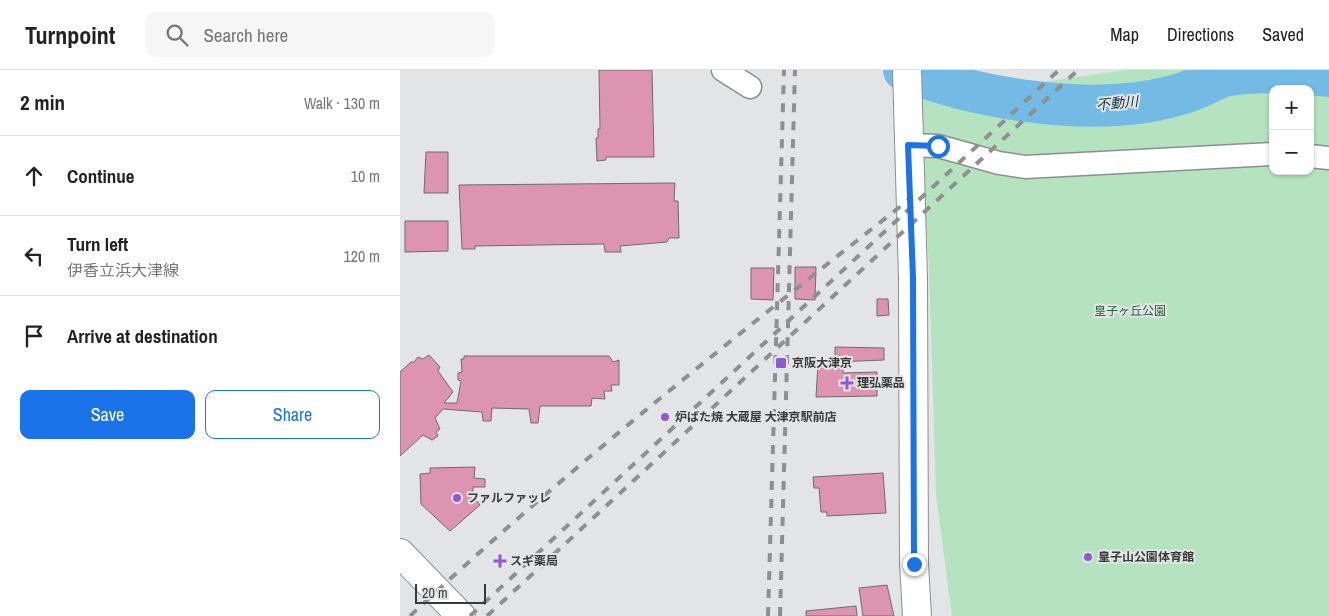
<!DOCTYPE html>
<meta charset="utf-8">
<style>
:root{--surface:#fff;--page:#f6f6f6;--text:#222;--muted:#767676;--line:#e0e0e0;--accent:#1a73e8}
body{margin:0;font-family:"Archivo Narrow","Noto Sans JP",sans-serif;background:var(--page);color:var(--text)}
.controls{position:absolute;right:15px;top:15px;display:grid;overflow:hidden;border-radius:10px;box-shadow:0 1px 4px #0004}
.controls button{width:45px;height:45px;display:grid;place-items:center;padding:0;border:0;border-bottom:1px solid var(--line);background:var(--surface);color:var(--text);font:25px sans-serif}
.scale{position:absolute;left:15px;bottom:12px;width:71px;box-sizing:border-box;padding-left:5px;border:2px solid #3a3a3a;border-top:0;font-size:14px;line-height:18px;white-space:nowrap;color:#3a3a3a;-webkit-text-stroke:4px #e3e4e5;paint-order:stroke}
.stop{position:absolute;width:15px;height:15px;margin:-11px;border:4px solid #1a73e8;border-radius:50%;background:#fff}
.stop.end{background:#1a73e8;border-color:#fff;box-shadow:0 1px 5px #0008}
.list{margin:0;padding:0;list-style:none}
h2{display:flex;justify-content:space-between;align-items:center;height:65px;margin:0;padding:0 20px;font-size:21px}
h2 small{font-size:16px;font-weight:400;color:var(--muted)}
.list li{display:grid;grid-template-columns:32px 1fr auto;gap:15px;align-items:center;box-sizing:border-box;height:80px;padding:0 20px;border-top:1px solid var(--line)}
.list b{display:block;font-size:19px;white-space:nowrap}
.list p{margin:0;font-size:16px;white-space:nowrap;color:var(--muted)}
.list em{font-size:16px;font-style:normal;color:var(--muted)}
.actions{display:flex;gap:10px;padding:15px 20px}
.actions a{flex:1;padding:11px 0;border:1px solid var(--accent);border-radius:10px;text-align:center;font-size:18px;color:var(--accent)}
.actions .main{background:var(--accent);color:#fff}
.icon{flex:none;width:28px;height:28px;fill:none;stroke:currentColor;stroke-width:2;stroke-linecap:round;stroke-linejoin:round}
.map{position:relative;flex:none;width:929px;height:546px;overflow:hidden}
header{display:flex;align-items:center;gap:30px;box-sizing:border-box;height:70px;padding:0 25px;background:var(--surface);border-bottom:1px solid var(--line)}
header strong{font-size:24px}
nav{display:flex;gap:28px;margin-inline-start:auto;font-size:18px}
.search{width:350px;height:45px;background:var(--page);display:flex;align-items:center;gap:12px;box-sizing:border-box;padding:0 18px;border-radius:10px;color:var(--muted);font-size:19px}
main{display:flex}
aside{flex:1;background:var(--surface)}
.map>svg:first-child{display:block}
</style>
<header>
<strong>Turnpoint</strong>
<div class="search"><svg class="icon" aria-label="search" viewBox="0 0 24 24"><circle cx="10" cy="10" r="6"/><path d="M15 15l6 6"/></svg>Search here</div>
<nav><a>Map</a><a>Directions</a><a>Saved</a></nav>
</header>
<main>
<aside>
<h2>2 min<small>Walk · 130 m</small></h2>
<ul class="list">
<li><svg class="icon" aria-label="ahead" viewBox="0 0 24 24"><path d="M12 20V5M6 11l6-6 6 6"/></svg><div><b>Continue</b></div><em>10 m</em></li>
<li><svg class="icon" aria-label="left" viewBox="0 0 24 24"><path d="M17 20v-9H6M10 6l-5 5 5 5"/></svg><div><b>Turn left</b><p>伊香立浜大津線</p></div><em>120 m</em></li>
<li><svg class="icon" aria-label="arrive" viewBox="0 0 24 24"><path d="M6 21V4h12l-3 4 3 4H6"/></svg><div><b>Arrive at destination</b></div></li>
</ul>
<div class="actions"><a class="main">Save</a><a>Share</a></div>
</aside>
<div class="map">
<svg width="929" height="546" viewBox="0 0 929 546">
<rect width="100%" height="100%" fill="#e3e4e5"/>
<path fill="#b5e3bf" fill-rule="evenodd" d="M 517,0 L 549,0 L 615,16 L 725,0 L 929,0 L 929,546 L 552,546 L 536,425 L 529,197 ZM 873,19 L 910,19 L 910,101 L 873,101 Z"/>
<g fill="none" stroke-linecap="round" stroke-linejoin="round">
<path stroke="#73bbe4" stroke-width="42" d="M 504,0 C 575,28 676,44 751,31 C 767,28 784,24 799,17 C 807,14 815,9 823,6 C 856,0 895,2 929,6"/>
</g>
<g fill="#dd94b0" stroke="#6d6c6c">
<path d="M 199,0 L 252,0 L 254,87 L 206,87 L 206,90 L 197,91 L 196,68 L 198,68 L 198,59 L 200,59 Z"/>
<path d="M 26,82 L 48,82 L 48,123 L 24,123 Z"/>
<path d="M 275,113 L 274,131 L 278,131 L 279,168 L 269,168 L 267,172 L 220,176 L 221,182 L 205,182 L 204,174 L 75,176 L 75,179 L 62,179 L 59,115 Z"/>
<path d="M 5,151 L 48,151 L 48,181 L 5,182 Z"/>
<path d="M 395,197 L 416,197 L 415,230 L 395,229 Z"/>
<path d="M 351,198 L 374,198 L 373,230 L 351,229 Z"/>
<path d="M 477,229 L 488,229 L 489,245 L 477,246 Z"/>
<path d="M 435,277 L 484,278 L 484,290 L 435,292 Z"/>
<path d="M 29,285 L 40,297 L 38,301 L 53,322 L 44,333 L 57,333 L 61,311 L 58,310 L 58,303 L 62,302 L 61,289 L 64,289 L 64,286 L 209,286 L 213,292 L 219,290 L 219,315 L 211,315 L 212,321 L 204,321 L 205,329 L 192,328 L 191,336 L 140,336 L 138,353 L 131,353 L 129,339 L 92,338 L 91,351 L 83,351 L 82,342 L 43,339 L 35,348 L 40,359 L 36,362 L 38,366 L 32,370 L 23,365 L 0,386 L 0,302 L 11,292 L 14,292 L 18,287 L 23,289 Z"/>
<path d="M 432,292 L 432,298 L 443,298 L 443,303 L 477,302 L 477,326 L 416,327 L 418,293 Z"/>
<path d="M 75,397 L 74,408 L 85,409 L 85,417 L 73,417 L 73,426 L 80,435 L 50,461 L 21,434 L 20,404 L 30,403 L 30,398 Z"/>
<path d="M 483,403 L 486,443 L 427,446 L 427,442 L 421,442 L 419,418 L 414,418 L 413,407 Z"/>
<path d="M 487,515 L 494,546 L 463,546 L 459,518 Z"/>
<path d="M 456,536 L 457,546 L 406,546 L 406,541 Z"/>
</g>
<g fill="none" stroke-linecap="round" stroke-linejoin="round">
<g stroke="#8d8e8e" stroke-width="25">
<g id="street">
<path d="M 323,0 L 350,17"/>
<path d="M 508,75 L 538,76 L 599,93 L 625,97 L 873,84"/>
<path d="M 910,86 L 929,88"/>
</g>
</g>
<g stroke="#8d8e8e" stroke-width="30">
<path id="secondary" d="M 0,483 L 61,546"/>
</g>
<g stroke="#8d8e8e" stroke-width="30">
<path id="primary" d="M 507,0 L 513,208 L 514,494 L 517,546"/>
</g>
<use href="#street" stroke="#fff" stroke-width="22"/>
<use href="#secondary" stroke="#fff" stroke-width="28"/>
<use href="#primary" stroke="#fff" stroke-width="28"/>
<g stroke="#8f8f90" stroke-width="4" stroke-dasharray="9 9" stroke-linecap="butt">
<path d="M 10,546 C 169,397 340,263 511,128"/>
<path d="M 70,546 L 659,0"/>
<path d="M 87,546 L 678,0"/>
<path d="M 368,546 L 384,0"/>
<path d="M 380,546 L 395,0"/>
</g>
</g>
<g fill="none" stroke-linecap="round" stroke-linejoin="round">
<path stroke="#1a73e8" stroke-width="6" d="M 514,494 L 513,208 L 508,75 L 538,76"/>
</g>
<g fill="#9059d1" stroke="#e3e4e5" stroke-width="2">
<rect x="375" y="287" width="12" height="12" rx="2.5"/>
<path d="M444.5 305.5h5v5h5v5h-5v5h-5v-5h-5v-5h5z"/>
<circle cx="265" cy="347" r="5"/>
<circle cx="57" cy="428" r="5"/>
<circle cx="688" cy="487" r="5"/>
<path d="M97.5 483.5h5v5h5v5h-5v5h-5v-5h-5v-5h5z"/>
</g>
<g text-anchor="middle" stroke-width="4" stroke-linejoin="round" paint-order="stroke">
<g font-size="12" fill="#216437" stroke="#e3e4e5">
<text x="730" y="245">皇子ヶ丘公園</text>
</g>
<g font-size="12" font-weight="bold" fill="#3a3a3a" stroke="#e3e4e5" text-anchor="start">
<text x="392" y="297">京阪大津京</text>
<text x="457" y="317">理弘薬品</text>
<text x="275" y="351">炉ばた焼 大蔵屋 大津京駅前店</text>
<text x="67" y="432">ファルファッレ</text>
<text x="698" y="491">皇子山公園体育館</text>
<text x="110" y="495">スギ薬局</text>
</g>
<g font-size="14" font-style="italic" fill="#153648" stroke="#e3e4e5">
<text transform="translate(717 33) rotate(-5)" y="5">不動川</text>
</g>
</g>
</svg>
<div class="controls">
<button>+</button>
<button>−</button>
</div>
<div class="scale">20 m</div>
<div class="stop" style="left:538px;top:76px"></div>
<div class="stop end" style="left:514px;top:494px"></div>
</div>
</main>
